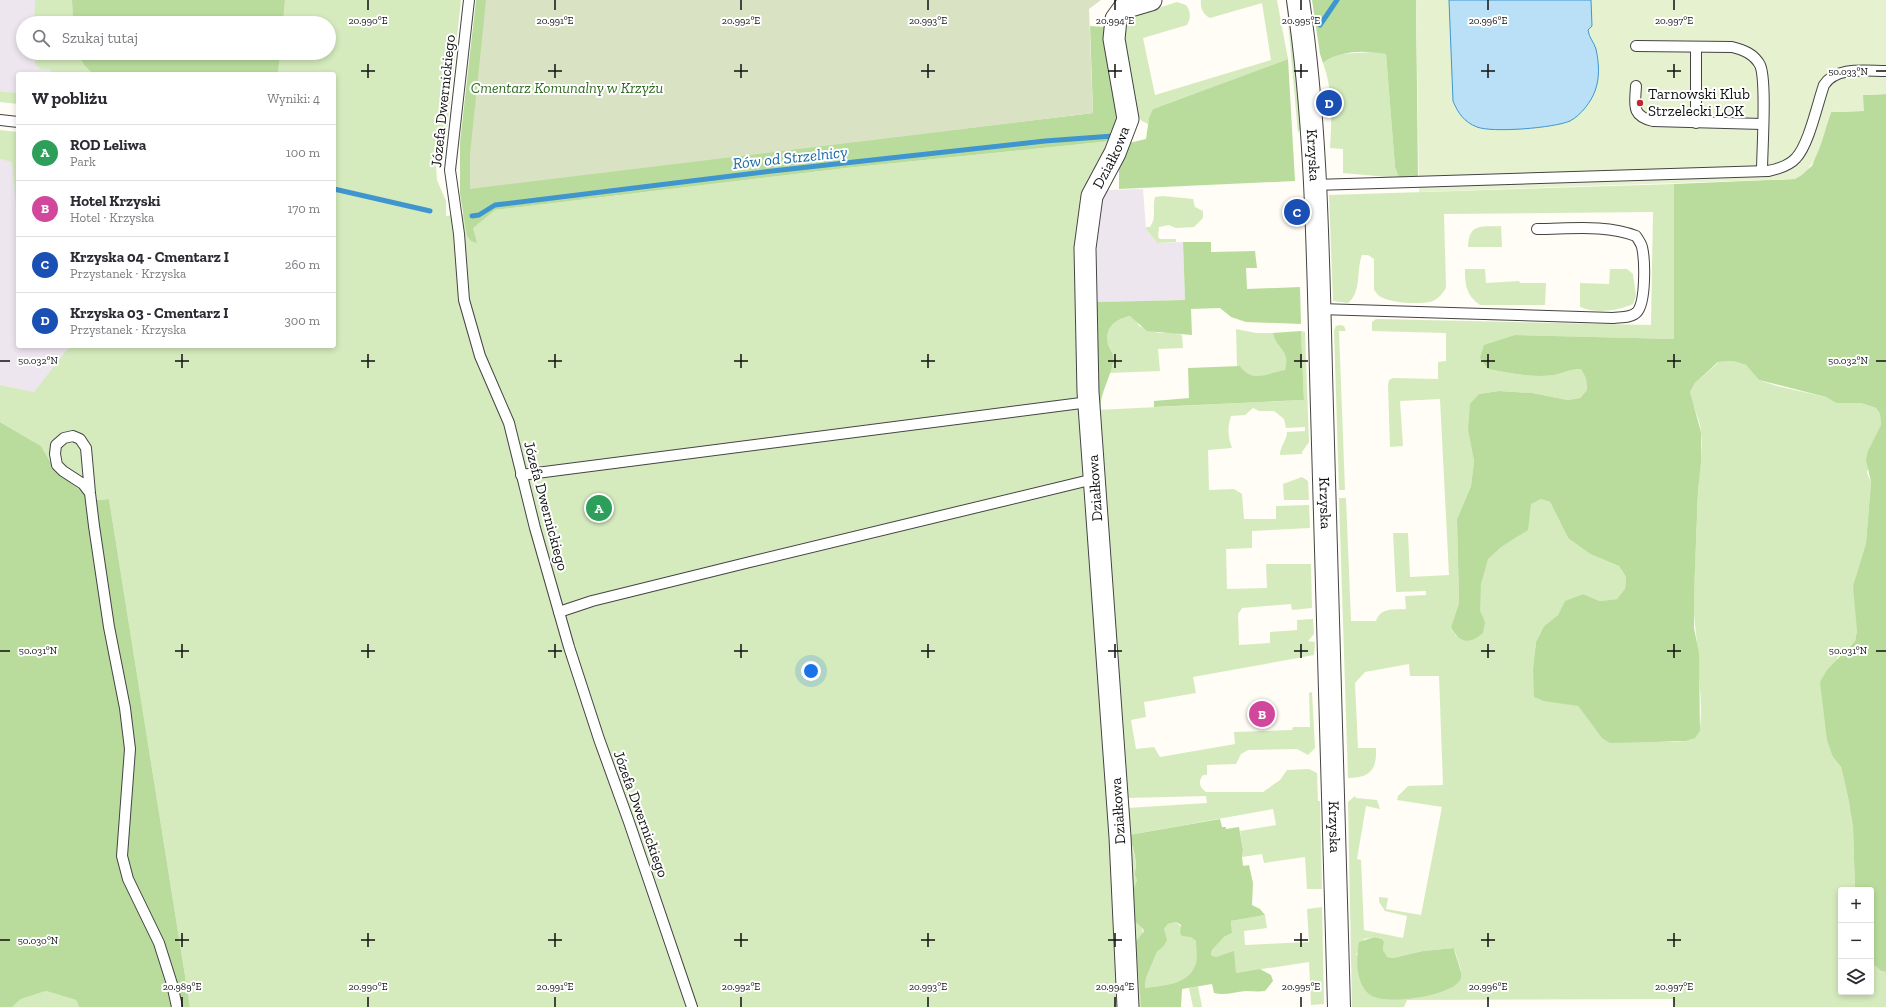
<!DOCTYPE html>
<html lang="pl">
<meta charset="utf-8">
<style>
:root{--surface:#fff;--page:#f7f7f7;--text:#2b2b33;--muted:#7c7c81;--line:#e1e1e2;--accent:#1a73e8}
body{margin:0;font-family:"Zilla Slab",serif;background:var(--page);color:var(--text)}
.controls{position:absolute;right:12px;bottom:12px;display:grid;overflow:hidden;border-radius:4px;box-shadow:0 2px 6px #0003}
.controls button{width:36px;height:36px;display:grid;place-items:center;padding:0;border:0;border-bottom:1px solid var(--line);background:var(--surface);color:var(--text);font:20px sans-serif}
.you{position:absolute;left:811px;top:671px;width:14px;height:14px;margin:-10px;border:3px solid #fff;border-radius:50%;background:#1a73e8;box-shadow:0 0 0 6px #1a73e833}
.badge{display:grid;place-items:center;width:26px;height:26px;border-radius:50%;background:var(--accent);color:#fff;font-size:13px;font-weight:700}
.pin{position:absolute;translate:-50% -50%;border:2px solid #fff;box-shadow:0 1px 4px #0006}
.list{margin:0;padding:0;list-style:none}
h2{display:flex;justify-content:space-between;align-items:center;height:52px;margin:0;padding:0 16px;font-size:17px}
h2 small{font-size:13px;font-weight:400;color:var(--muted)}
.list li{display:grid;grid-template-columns:26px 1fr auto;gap:12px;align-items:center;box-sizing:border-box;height:56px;padding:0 16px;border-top:1px solid var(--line)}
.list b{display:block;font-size:15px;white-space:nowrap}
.list p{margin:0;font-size:13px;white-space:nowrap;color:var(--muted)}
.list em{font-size:13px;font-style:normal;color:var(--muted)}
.icon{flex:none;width:22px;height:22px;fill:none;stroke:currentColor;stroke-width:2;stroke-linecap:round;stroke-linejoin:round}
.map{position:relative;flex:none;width:1886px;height:1007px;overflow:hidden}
.search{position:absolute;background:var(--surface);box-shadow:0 2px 6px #0003;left:16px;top:16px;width:320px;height:44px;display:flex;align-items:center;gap:10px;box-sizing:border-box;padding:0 14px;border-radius:22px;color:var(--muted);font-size:15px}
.panel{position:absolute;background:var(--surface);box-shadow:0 2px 6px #0003;left:16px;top:72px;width:320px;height:276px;border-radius:4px}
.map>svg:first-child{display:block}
</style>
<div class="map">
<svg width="1886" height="1007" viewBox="0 0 1886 1007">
<rect width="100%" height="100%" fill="#fffdf5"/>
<g fill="#eee6ef">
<path d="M 0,0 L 61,0 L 60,23 L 23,23 L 23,53 L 59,53 L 57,74 L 18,74 L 18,93 L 0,91 Z"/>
<path d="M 0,159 L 12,161 L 18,172 L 18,346 L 84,346 L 94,405 L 0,385 Z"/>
<path d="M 1143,189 L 1146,229 L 1157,243 L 1183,242 L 1185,300 L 1096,302 L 1097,248 L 1092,248 L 1104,190 Z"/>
</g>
<g fill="#d5ebbd" fill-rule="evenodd">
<path d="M 35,0 L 72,0 L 73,23 L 34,23 Z"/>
<path d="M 285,0 L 461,0 L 446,138 L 436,165 L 437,180 L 446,201 L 446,216 L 846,168 L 1111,141 L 1089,188 L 1125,1007 L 190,1007 L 109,499 L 88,501 L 82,492 L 55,470 L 41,446 L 0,422 L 0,385 L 34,392 L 70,346 L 334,346 L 334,74 L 278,74 L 280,53 L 329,53 L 329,23 L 283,23 Z"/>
<path d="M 1201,0 L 1277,0 L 1288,59 L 1153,109 L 1148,124 L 1142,121 L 1132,110 L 1123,31 L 1125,23 L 1130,17 L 1177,2 L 1186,5 C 1191,12 1191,18 1187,25 L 1143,38 L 1155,95 L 1271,60 L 1262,3 L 1210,18 C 1203,14 1200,8 1201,0 Z"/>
<path d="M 1286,0 L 1290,0 L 1301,127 L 1298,133 Z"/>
<path d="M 1373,52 L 1386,54 L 1395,167 L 1399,178 L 1343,173 L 1343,149 L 1330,148 C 1332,119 1333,90 1323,63 L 1339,54 Z"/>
<path d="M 33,53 L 78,53 L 84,65 L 93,74 L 51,74 L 51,70 L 41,69 L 36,66 Z"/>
<path d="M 0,91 L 18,93 L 18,104 L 0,102 Z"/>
<path d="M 0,130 L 18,132 L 18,226 L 12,162 L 0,159 Z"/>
<path d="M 1674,184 L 1674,339 L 1515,335 L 1488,369 C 1509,373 1532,378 1554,375 C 1563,373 1571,369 1581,369 L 1586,377 L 1587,390 L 1580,398 L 1568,400 L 1532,393 L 1499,391 L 1479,394 L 1468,431 L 1474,461 L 1471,486 L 1457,519 L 1459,603 L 1451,627 L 1456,636 L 1485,622 C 1483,618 1481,614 1480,610 C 1478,600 1482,567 1488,559 C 1504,535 1530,546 1530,504 L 1541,499 L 1550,502 L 1568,538 L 1590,554 L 1619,566 L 1626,577 L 1625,590 L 1617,599 L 1600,601 L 1583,594 L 1566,601 L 1558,615 L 1544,626 L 1536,642 L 1533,668 L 1563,703 L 1578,706 L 1596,730 C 1616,733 1682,751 1696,736 C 1705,727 1699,685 1699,671 C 1699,644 1692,619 1694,592 C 1695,559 1697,526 1698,493 C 1699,473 1703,452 1701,432 C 1700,418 1692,406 1690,392 L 1695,383 L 1719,362 L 1733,361 L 1746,365 L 1759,380 L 1777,386 L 1826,397 L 1836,403 L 1861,403 L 1876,408 L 1880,414 L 1881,425 L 1874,441 L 1867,473 L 1871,482 L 1866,543 L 1856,576 L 1857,631 L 1855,641 L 1837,658 L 1833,757 L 1841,767 L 1848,797 L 1853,827 L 1855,890 L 1841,890 L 1841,992 L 1871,992 L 1871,962 L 1881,971 L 1886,972 L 1886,1007 L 1675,1007 L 1673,999 L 1407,1000 L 1404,1007 L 1352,1007 L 1348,802 L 1355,796 L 1356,798 L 1377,800 L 1380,809 L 1366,806 L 1357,859 L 1361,860 L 1364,930 L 1403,938 L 1407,916 L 1385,911 L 1379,902 L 1379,897 L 1388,898 L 1386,909 L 1421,915 L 1442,807 L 1397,800 L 1398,796 L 1408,786 L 1443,785 L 1439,676 L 1410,676 L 1409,664 L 1365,672 L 1355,683 L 1358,748 L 1376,748 C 1377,770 1370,778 1348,778 L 1339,498 L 1346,498 L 1351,621 L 1376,621 C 1381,607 1393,610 1406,609 L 1405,596 L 1426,595 L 1426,591 L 1396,592 L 1393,533 L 1408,533 L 1410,577 L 1449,575 L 1440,399 L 1400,401 L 1403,446 L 1390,447 L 1388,385 L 1389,380 L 1393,378 L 1438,379 L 1438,362 L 1446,361 L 1446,333 L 1372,331 L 1372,322 L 1376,319 L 1651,325 L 1653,212 L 1444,214 L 1446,288 C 1442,294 1439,298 1433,301 C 1422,305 1390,303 1381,297 C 1378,296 1376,292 1374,290 L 1374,259 L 1368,255 L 1362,255 C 1356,270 1362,292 1348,303 L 1333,301 L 1329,195 ZM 1374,937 L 1382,939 L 1384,942 L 1383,950 L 1386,957 L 1393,958 L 1423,951 L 1454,948 L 1461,970 L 1356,955 L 1364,939 Z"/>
<path d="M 1163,196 L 1193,199 L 1195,207 L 1203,211 L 1203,218 L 1194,227 L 1176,228 L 1169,225 L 1159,227 L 1158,237 L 1160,239 L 1176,239 L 1176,242 L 1157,243 L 1146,229 L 1146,227 L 1150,227 C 1157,218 1152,207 1155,197 Z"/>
<path d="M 1501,226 L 1502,247 L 1468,247 C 1469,223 1480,227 1501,226 Z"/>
<path d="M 1465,269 L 1485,269 L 1486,283 L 1519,281 L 1520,283 L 1546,283 L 1545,305 L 1480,305 C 1466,295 1465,285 1465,269 Z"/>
<path d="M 1610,269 L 1627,269 L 1633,274 L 1636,296 L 1633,304 C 1618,311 1596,314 1580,307 L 1580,283 L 1609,284 Z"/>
<path d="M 1130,316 L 1136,320 L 1139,326 L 1159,333 L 1172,332 L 1182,335 L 1183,348 L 1158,349 L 1160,371 L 1109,373 C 1111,369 1114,363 1113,359 C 1113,353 1110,349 1108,344 C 1104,328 1116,319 1130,316 Z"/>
<path d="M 1340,325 L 1344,326 L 1346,331 L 1339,331 L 1345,490 L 1339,490 L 1334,330 L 1336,326 Z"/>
<path d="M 1236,329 L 1256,333 L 1273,333 C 1276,349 1291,347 1286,370 C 1267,373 1254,384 1240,366 L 1237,366 Z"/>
<path d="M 1301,331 L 1305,332 L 1309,442 L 1302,452 L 1302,454 L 1280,455 C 1280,446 1287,440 1287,432 L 1305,431 L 1305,427 L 1286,428 L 1284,419 L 1274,411 L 1259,411 L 1253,408 L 1245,415 L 1231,416 C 1227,428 1228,437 1232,448 L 1208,450 L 1209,490 L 1234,489 L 1242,494 L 1244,519 L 1276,519 L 1276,506 L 1309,505 L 1310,528 L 1252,531 L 1252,548 L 1226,549 L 1227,589 L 1267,588 L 1266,564 L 1311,564 L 1312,608 L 1292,610 L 1291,604 L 1242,608 L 1238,614 L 1239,645 L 1270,643 L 1270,632 L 1297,630 L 1297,620 L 1313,619 L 1314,634 L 1308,641 L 1315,642 L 1314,655 L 1193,677 L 1196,693 L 1144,702 L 1146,717 L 1131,720 L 1136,749 L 1154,747 L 1160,757 L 1235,744 L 1234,732 L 1292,730 L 1293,727 L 1310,727 L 1309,693 L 1312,692 L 1315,748 L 1308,755 L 1297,749 L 1248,750 L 1241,754 L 1236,764 L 1207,765 L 1207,775 L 1203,775 C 1198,782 1199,787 1206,792 L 1263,792 L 1280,780 L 1287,770 L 1309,769 L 1317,773 L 1318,801 L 1320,801 L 1322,889 L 1307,889 L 1305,857 L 1264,863 L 1262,854 L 1242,857 L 1243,850 L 1240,831 L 1276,825 L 1273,809 L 1129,835 L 1136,862 L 1135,868 L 1137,880 L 1132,892 L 1138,924 L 1142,926 L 1143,935 L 1138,939 L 1141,1007 L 1133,1007 L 1096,410 L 1304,400 ZM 1206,796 L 1207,803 L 1127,808 L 1126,798 Z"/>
<path d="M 1302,477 L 1308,481 L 1309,500 L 1284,500 L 1283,484 Z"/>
<path d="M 1322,907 L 1324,1004 L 1311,1005 L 1309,962 L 1236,973 L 1225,955 L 1216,957 L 1211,955 L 1212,950 L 1224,937 L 1232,933 L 1231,921 L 1265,915 L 1267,928 L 1244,931 L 1245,945 L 1309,942 L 1307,909 Z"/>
<path d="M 1176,922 L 1196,941 C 1196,948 1197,957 1196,963 C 1189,985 1165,985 1145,988 L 1146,978 L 1157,952 L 1164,946 L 1166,940 L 1164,929 L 1168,924 Z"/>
<path d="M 1198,986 L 1202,1007 L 1193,1007 L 1189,988 Z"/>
<path d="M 46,991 L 76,1000 L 79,1007 L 12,1007 L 21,999 Z"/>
</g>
<g fill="#b9dc9c" fill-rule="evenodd">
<path d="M 72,0 L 285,0 L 283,23 L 73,23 Z"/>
<path d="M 476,0 L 487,0 L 470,188 L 1093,113 L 1090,26 L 1105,27 L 1118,118 L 1111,141 L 846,168 L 495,210 L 473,228 L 477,243 L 471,241 L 467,236 L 460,194 L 460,142 Z"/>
<path d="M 1312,0 L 1416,0 L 1418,178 L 1399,178 L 1395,167 L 1386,54 C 1365,50 1340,50 1323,63 L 1320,54 Z"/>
<path d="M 78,53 L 280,53 L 278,74 L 93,74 L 84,65 Z"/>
<path d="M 1288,59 L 1295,181 L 1119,189 L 1119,161 L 1129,143 L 1146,139 L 1149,118 L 1153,109 Z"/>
<path d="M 1886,94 L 1886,972 L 1881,971 L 1871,962 L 1871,890 L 1855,890 L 1853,827 L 1848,797 L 1841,767 L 1833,757 L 1827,740 L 1820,682 L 1827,670 L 1855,641 L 1857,631 L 1853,586 L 1866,543 L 1871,482 L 1866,460 L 1868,451 L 1881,425 L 1880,414 L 1876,408 L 1861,403 L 1836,403 L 1826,397 L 1759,380 L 1746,365 L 1733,361 L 1718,362 L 1695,383 L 1690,392 L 1701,432 L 1701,462 L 1698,491 L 1694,594 L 1694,628 L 1699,653 L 1700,731 L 1695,738 L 1686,741 L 1610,743 L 1602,738 L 1578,706 L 1544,701 L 1534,697 L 1533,668 L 1536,642 L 1544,626 L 1558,615 L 1565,601 L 1583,594 L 1600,601 L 1617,599 L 1625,589 L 1626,577 L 1619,566 L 1590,554 L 1568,538 L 1550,502 L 1541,499 L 1531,504 L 1528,530 L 1501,547 L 1488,559 L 1481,584 L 1480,610 L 1485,622 L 1483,633 C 1469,645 1459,643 1451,627 L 1459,603 L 1457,519 L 1471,486 L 1474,461 L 1468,431 L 1470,404 L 1479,394 L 1499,391 L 1532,393 L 1568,400 L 1580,398 L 1587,390 L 1586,378 L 1581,369 C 1571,369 1563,373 1554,375 C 1532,378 1509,373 1488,369 L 1480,358 L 1484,345 L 1515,335 L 1674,339 L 1674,184 L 1795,179 L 1812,166 L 1831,112 L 1863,111 L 1863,95 Z"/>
<path d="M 1183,242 L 1211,242 L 1211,252 L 1255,251 L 1257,268 L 1246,268 L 1247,289 L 1300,287 L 1301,324 L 1246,322 L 1231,317 L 1220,308 L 1191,309 L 1192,335 L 1147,331 L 1130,316 C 1116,319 1104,328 1108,344 C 1110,350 1115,355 1113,362 C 1110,379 1101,390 1100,410 L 1095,410 L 1096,302 L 1185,300 Z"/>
<path d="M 1301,331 L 1304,400 L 1154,407 L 1154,401 L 1189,398 L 1188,368 L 1240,366 C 1254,384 1267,373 1285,370 C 1291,349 1276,349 1273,333 Z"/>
<path d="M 0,422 L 41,446 L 55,470 L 82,492 L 88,501 L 109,499 L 190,1007 L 79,1007 L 76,1000 L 46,991 L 21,999 L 12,1007 L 0,1007 Z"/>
<path d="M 1220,819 L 1222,827 L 1226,827 L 1226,829 L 1239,827 L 1243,850 L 1242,857 L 1243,866 L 1249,865 L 1253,883 L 1252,905 L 1260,909 L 1265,915 L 1231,921 L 1232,933 L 1224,937 L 1212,950 L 1211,955 L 1216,957 L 1234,951 L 1236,973 L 1260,969 L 1271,975 L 1273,981 L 1265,991 C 1258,992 1252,991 1246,991 C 1234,992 1225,996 1214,993 L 1212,984 L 1182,989 L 1181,1007 L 1141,1007 L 1136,942 C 1143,930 1150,933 1134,921 L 1132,892 L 1137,880 L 1135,875 L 1136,862 L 1134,852 L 1129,835 ZM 1176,922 L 1181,925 L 1180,933 L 1182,936 L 1191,937 L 1196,941 C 1196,948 1197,957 1196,963 C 1189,985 1165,985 1145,988 L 1146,978 L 1157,952 L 1164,946 L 1167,940 L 1164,929 L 1168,924 Z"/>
<path d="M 1374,937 L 1382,939 L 1384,942 L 1383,950 L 1387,957 L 1393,958 L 1423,951 L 1454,948 C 1455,956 1463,972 1461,978 C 1455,996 1388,1005 1372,996 C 1355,986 1356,958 1359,942 Z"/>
</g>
<path fill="#d9e3c4" d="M 486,0 L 1101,0 L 1089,9 L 1093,113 L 470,189 L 470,155 Z"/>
<path fill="#e6f2cf" d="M 1416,0 L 1886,0 L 1886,94 L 1863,95 L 1864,111 L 1831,112 C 1823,135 1818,169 1795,179 L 1419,192 Z"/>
<path fill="#b9e0f7" stroke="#3f96cf" d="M 1449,0 L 1591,0 L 1592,26 L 1588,30 C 1589,38 1594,42 1596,49 C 1599,63 1600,78 1595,91 C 1591,102 1581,115 1570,121 C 1554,128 1492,133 1477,127 C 1464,122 1458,113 1453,101 Z"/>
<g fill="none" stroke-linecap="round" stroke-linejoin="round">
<g stroke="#3f96cf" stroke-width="5">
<path d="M 1320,25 L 1337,0"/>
<path d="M 334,189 L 430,211"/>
<path d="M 472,216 L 479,215 L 495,205 L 772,171 L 1045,141 L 1113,136"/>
</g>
<g stroke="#444" stroke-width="12">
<g id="service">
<path d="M 469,0 L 450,170 L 459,234 L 464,300 L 480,356 L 509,423 L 535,528 L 569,647 L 599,739 L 629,822 L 692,1007"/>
<path d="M 1636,46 L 1732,47 C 1744,50 1754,54 1760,65 C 1767,80 1762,151 1762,171"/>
<path d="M 1636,86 C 1635,105 1631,116 1653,121 L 1762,124"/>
<path d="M 0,120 L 18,122"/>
<path d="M 1696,123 L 1696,47"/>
<path d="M 1314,185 L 1768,171 C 1778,169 1789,166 1796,158 C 1809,144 1817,105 1824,85 C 1836,66 1866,71 1886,71"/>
<path d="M 1319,309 L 1613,318 C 1621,317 1631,318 1637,312 C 1646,302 1645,260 1642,247 C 1641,243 1638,239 1636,236 C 1606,224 1569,229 1537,229"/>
<path d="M 521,475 L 1089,402"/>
<path d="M 90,493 L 83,484 L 63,471 L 57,465 L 55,454 L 56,445 L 64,438 L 73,436 L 80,439 L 86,448 L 90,493 L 94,526 L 109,627 L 125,708 L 130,749 L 122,856 L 128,879 L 159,943 L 172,984 L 177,1007"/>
<path d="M 559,612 L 592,601 L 750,562 L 1094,479"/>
</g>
</g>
<g stroke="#444" stroke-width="23">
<g id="minor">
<path id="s1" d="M 1128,1007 L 1120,837 L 1088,392 L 1085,248 L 1092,196 L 1115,153 L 1128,119 L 1114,39 L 1116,19 L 1124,8 L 1151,0"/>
</g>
</g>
<g stroke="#444" stroke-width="24">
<g id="tertiary">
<path id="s2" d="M 1298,0 C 1318,135 1318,273 1322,409 C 1329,609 1334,808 1339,1007"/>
</g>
</g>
<use href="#service" stroke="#fff" stroke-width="10"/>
<use href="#minor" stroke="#fff" stroke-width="21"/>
<use href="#tertiary" stroke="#fff" stroke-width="22"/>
</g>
<path fill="none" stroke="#111" stroke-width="1.5" d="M 368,0 L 368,10M 555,0 L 555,10M 741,0 L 741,10M 928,0 L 928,10M 1115,0 L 1115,10M 1301,0 L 1301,10M 1488,0 L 1488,10M 1674,0 L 1674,10M 368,64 L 368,78M 555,64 L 555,78M 741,64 L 741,78M 928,64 L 928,78M 1115,64 L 1115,78M 1301,64 L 1301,78M 1488,64 L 1488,78M 1674,64 L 1674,78M 361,71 L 375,71M 548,71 L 562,71M 734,71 L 748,71M 921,71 L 935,71M 1108,71 L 1122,71M 1294,71 L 1308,71M 1481,71 L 1495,71M 1667,71 L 1681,71M 1876,71 L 1886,71M 182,354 L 182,368M 368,354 L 368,368M 555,354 L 555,368M 741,354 L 741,368M 928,354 L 928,368M 1115,354 L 1115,368M 1301,354 L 1301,368M 1488,354 L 1488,368M 1674,354 L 1674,368M 0,361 L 10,361M 175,361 L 189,361M 361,361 L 375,361M 548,361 L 562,361M 734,361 L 748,361M 921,361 L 935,361M 1108,361 L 1122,361M 1294,361 L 1308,361M 1481,361 L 1495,361M 1667,361 L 1681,361M 1876,361 L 1886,361M 182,644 L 182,658M 368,644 L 368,658M 555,644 L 555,658M 741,644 L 741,658M 928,644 L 928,658M 1115,644 L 1115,658M 1301,644 L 1301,658M 1488,644 L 1488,658M 1674,644 L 1674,658M 0,651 L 10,651M 175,651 L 189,651M 361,651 L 375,651M 548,651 L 562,651M 734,651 L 748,651M 921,651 L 935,651M 1108,651 L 1122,651M 1294,651 L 1308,651M 1481,651 L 1495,651M 1667,651 L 1681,651M 1876,651 L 1886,651M 182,933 L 182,947M 368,933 L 368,947M 555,933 L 555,947M 741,933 L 741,947M 928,933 L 928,947M 1115,933 L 1115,947M 1301,933 L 1301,947M 1488,933 L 1488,947M 1674,933 L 1674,947M 0,940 L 10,940M 175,940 L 189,940M 361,940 L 375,940M 548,940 L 562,940M 734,940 L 748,940M 921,940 L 935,940M 1108,940 L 1122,940M 1294,940 L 1308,940M 1481,940 L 1495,940M 1667,940 L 1681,940M 182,997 L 182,1007M 368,997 L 368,1007M 555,997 L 555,1007M 741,997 L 741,1007M 928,997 L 928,1007M 1115,997 L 1115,1007M 1301,997 L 1301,1007M 1488,997 L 1488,1007M 1674,997 L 1674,1007"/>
<circle fill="#c4262e" stroke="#fff" stroke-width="1.5" cx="1640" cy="103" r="4"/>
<g text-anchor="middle" stroke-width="4" stroke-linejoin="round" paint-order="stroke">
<g font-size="15" font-style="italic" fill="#2f6b1f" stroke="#fff">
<text x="567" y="93">Cmentarz Komunalny w Krzyżu</text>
</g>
<g font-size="15" fill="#111" stroke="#fff" text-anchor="start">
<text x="1648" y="99">Tarnowski Klub<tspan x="1648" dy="17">Strzelecki LOK</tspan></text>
</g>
<g font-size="15" fill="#111" stroke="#fff">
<text transform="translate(443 101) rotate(-84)" y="5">Józefa Dwernickiego</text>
<text dy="5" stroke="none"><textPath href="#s2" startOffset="156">Krzyska</textPath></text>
<text dy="5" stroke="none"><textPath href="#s1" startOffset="856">Działkowa</textPath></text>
<text transform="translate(1095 488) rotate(-94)" y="5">Działkowa</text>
<text dy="5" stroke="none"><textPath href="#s2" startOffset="504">Krzyska</textPath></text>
<text transform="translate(546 506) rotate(75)" y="5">Józefa Dwernickiego</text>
<text transform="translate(1118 811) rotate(-94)" y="5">Działkowa</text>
<text transform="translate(641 814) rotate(70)" y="5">Józefa Dwernickiego</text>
<text dy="5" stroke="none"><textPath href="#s2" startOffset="828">Krzyska</textPath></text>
</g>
<g font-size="16" font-style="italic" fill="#1768a6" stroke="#fff">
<text transform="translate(790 157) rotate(-6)" y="6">Rów od Strzelnicy</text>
</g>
</g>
<g font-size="10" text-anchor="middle" fill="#111" stroke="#fff" stroke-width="4" stroke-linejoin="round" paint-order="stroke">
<text x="368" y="24">20.990°E</text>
<text x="555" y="24">20.991°E</text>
<text x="741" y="24">20.992°E</text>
<text x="928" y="24">20.993°E</text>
<text x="1115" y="24">20.994°E</text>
<text x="1301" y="24">20.995°E</text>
<text x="1488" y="24">20.996°E</text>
<text x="1674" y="24">20.997°E</text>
<text x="1848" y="75">50.033°N</text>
<text x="38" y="364">50.032°N</text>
<text x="1848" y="364">50.032°N</text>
<text x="38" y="654">50.031°N</text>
<text x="1848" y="654">50.031°N</text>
<text x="38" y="944">50.030°N</text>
<text x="182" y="990">20.989°E</text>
<text x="368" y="990">20.990°E</text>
<text x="555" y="990">20.991°E</text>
<text x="741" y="990">20.992°E</text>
<text x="928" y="990">20.993°E</text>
<text x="1115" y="990">20.994°E</text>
<text x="1301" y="990">20.995°E</text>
<text x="1488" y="990">20.996°E</text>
<text x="1674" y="990">20.997°E</text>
</g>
</svg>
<div class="controls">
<button>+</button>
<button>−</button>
<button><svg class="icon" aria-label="layers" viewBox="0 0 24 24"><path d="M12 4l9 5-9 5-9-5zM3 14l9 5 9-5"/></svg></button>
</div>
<div class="you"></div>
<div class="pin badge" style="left:599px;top:508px;background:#2e9e5b">A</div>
<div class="pin badge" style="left:1262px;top:714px;background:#d1479c">B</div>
<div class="pin badge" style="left:1297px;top:212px;background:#1a4fb4">C</div>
<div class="pin badge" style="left:1329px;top:103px;background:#1a4fb4">D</div>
<div class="search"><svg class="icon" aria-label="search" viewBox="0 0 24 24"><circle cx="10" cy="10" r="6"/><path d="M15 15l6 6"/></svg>Szukaj tutaj</div>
<section class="panel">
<h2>W pobliżu<small>Wyniki: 4</small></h2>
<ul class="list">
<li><span class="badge" style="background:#2e9e5b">A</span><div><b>ROD Leliwa</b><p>Park</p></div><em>100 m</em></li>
<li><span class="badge" style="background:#d1479c">B</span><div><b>Hotel Krzyski</b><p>Hotel · Krzyska</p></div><em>170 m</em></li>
<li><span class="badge" style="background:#1a4fb4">C</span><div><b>Krzyska 04 - Cmentarz I</b><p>Przystanek · Krzyska</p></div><em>260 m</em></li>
<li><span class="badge" style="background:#1a4fb4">D</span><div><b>Krzyska 03 - Cmentarz I</b><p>Przystanek · Krzyska</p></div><em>300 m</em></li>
</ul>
</section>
</div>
